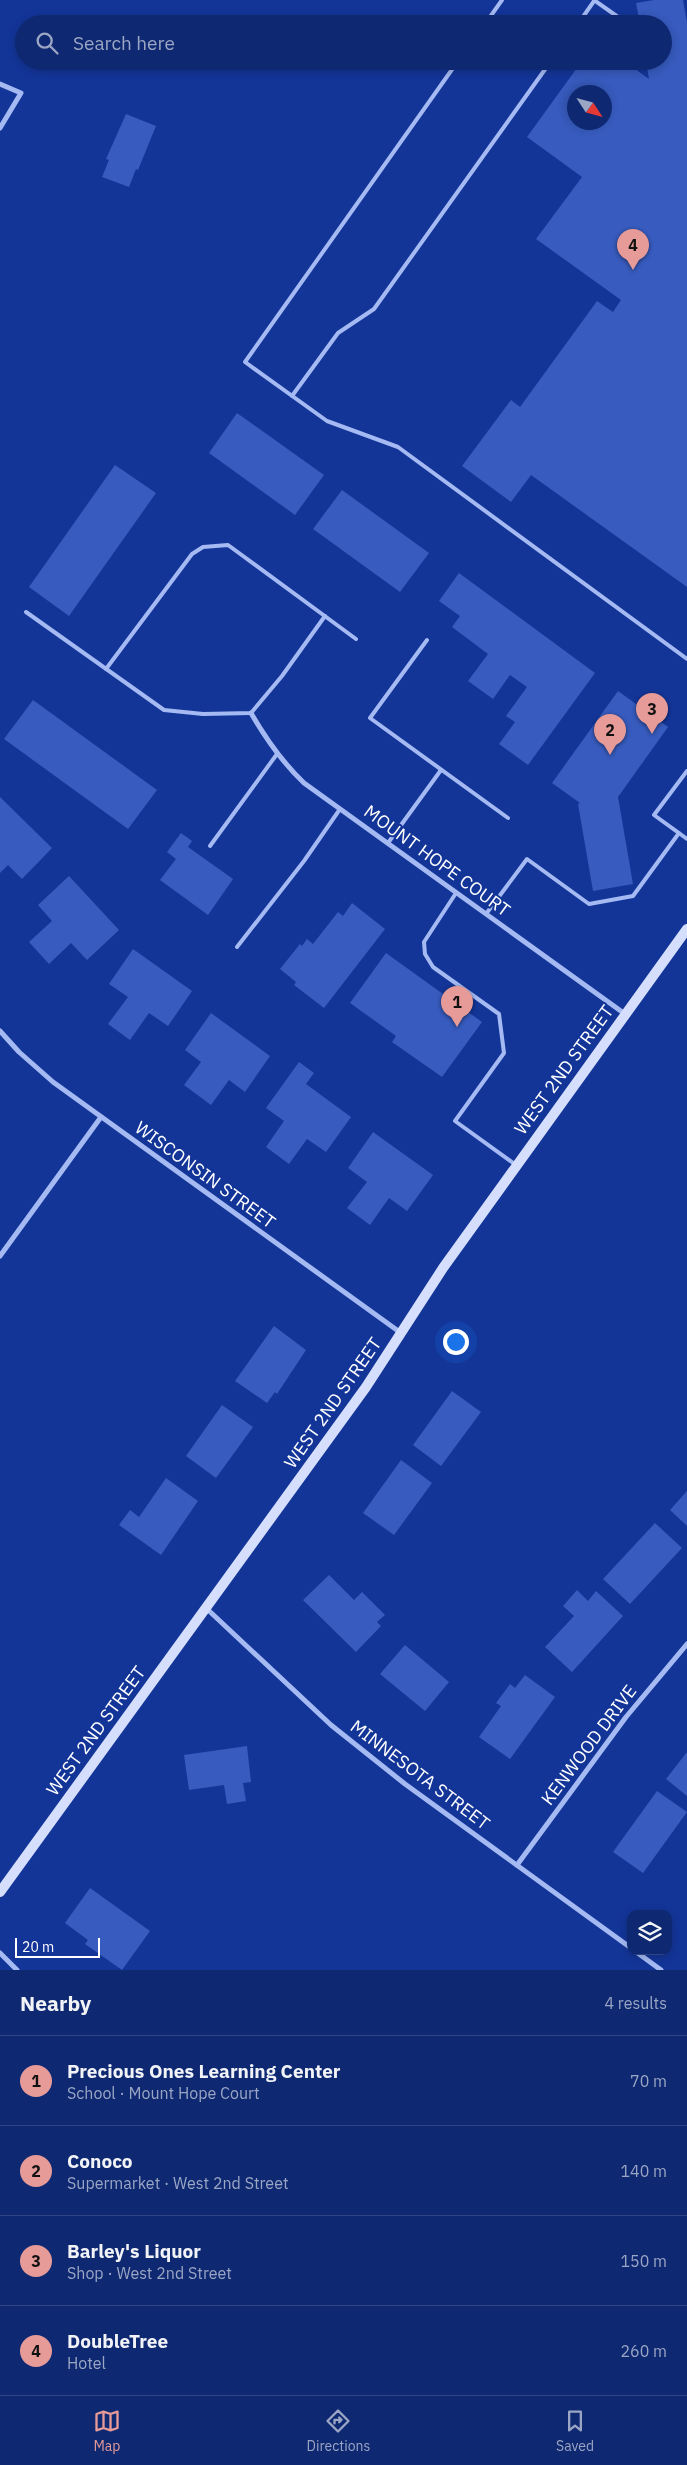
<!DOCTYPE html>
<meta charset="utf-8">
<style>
:root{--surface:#0e2872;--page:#173077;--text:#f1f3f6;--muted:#9ba6c4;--line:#2e4484;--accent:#e69b98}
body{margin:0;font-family:"IBM Plex Sans",sans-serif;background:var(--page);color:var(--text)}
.controls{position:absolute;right:15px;bottom:15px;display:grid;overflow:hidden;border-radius:10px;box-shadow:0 2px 8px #0003}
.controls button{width:45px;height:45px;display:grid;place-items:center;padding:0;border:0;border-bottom:1px solid var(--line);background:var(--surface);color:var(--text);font:25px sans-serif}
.compass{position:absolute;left:567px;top:85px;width:45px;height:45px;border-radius:50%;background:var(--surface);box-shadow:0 2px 8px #0003;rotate:126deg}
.scale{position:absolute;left:15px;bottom:12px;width:85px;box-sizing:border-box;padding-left:5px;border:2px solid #fff;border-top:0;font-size:14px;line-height:18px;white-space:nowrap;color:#fff;-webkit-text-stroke:4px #133598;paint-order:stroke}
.you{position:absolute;left:455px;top:1341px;width:18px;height:18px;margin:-12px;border:4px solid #fff;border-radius:50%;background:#1a73e8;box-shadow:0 0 0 8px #1a73e833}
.badge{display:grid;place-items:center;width:32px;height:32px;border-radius:50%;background:var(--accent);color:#111;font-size:16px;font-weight:700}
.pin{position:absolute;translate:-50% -41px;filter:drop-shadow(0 1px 2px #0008)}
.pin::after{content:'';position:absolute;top:26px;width:18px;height:15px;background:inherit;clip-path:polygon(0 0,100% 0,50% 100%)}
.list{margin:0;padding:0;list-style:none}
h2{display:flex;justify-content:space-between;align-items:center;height:65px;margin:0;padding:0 20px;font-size:21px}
h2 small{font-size:16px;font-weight:400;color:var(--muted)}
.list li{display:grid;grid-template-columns:32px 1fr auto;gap:15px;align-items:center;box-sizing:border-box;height:90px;padding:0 20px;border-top:1px solid var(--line)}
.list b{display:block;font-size:19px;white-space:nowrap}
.list p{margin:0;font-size:16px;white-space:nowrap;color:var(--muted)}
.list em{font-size:16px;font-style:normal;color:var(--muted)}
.icon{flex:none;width:28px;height:28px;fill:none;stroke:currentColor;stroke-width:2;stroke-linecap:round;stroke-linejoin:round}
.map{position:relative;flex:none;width:687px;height:1970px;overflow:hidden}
.search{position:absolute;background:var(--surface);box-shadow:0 2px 8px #0003;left:15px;right:15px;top:15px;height:55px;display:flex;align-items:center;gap:12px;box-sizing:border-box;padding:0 18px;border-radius:28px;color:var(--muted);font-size:19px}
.sheet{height:425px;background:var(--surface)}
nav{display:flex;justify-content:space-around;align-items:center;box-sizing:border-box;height:70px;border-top:1px solid var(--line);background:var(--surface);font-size:14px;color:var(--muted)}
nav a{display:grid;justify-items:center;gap:2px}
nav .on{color:var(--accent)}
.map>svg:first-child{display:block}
</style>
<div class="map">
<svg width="687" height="1970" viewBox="0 0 687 1970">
<rect width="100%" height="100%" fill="#133598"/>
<g fill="#375bbe" fill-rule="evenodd">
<path d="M 654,0 L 683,0 L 687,22 L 687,587 L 531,475 L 511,502 L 462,466 L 511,400 L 520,407 L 597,301 L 613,312 L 621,300 L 536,239 L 582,177 L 527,137 L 582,61 L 624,61 L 649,79 L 646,61 L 663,61 L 663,24 L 640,24 L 636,3 ZM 574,92 L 604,92 L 604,122 L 574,122 Z"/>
<path d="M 126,114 L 156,126 L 138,170 L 136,169 L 129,187 L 102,177 L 109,160 L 106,159 Z"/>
<path d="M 237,413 L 324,475 L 295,515 L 209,453 Z"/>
<path d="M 115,465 L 156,493 L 69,616 L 29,587 Z"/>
<path d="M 342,490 L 429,553 L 400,592 L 313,529 Z"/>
<path d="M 459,573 L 595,673 L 528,765 L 499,744 L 515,722 L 506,716 L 527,687 L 510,675 L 493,699 L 468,681 L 488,654 L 452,627 L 460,616 L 439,601 Z"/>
<path d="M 618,691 L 668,727 L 618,797 L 633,884 L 593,891 L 578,804 L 580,803 L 552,783 Z"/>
<path d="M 33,700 L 157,790 L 128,829 L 4,739 Z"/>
<path d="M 0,797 L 52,848 L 22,879 L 8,865 L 0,873 Z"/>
<path d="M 181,833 L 192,841 L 188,847 L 233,879 L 208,915 L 160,880 L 176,859 L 167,852 Z"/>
<path d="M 69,876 L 119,930 L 87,960 L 71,943 L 49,964 L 29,942 L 52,921 L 38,905 Z"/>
<path d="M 352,903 L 385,929 L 324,1008 L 294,985 L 296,982 L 280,969 L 300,944 L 302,946 L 307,939 L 313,944 L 338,912 L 343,916 Z"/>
<path d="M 133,949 L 192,991 L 168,1026 L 149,1013 L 130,1040 L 108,1024 L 128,997 L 109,984 Z"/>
<path d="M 386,953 L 482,1022 L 442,1077 L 392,1042 L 396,1036 L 350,1003 Z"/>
<path d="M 211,1013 L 270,1056 L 245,1092 L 229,1080 L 211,1105 L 184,1085 L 201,1062 L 185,1050 Z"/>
<path d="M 299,1062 L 314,1073 L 306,1084 L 351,1117 L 326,1152 L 307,1139 L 289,1164 L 266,1147 L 284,1121 L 266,1108 Z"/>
<path d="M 373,1132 L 433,1175 L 407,1211 L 389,1198 L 370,1225 L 347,1208 L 367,1182 L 348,1168 Z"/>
<path d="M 274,1326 L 306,1350 L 277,1394 L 275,1392 L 267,1403 L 235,1381 Z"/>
<path d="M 452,1391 L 481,1412 L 441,1466 L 413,1445 Z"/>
<path d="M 222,1405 L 253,1427 L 216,1478 L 186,1456 Z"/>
<path d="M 401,1460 L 432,1483 L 394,1535 L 363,1513 Z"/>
<path d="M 166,1478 L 198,1501 L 161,1555 L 119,1525 L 130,1510 L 139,1517 Z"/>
<path d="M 687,1491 L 687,1526 L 670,1510 Z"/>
<path d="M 655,1523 L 682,1548 L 630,1604 L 603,1579 Z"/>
<path d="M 329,1575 L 354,1600 L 362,1592 L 385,1615 L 377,1622 L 381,1626 L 356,1652 L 303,1600 Z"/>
<path d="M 577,1590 L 588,1601 L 596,1591 L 623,1616 L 572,1672 L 545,1647 L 574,1616 L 563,1606 Z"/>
<path d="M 405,1645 L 449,1682 L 425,1711 L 380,1674 Z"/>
<path d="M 525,1675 L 555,1697 L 510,1759 L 479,1737 L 501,1706 L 496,1703 L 510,1684 L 515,1688 Z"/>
<path d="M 247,1746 L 251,1782 L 243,1783 L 246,1801 L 227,1804 L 224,1785 L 189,1790 L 184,1755 Z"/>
<path d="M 687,1752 L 687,1796 L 666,1779 Z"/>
<path d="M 657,1791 L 687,1812 L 643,1873 L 613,1852 Z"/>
<path d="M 90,1888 L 150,1931 L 122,1970 L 85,1944 L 88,1940 L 65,1923 Z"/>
</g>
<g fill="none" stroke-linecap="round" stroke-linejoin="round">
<g stroke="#a5baf3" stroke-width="4">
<path d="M 594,0 L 628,24"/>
<path d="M 485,24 L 502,0"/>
<path d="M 578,24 L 594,1"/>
<path d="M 458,61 L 245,362 L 327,421 L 398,447 L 687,659"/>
<path d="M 292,396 L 338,333 L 374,309 L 551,61"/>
<path d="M 26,612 L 164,710 L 203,714 L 251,713 L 282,676 L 325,616"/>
<path d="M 427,640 L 370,718 L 508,818"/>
<path d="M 106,669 L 192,554 L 203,547 L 228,545 L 356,639"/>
<path d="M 687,771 L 654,815 L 687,839"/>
<path d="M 388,843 L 441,770"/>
<path d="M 210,846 L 277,754"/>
<path d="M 456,893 L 424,942 L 425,954 L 433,967 L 499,1014 L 504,1053 L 455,1121 L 516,1165"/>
<path d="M 486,914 L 527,859 L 589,904 L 633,896 L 679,833"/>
<path d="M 237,947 L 304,861 L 340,809"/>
</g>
<g stroke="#a5baf3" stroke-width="5">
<path d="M 0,84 L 21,93 L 0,128"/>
<path d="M 251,713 C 266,739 282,762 304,783 L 625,1014"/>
<path d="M 0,1031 L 19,1052 L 53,1082 L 401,1333"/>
<path d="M 0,1256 L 101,1117"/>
<path d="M 206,1608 L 331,1725 L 405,1784 L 631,1948"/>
<path d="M 517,1865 L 626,1717 L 687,1644"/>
<path d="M 635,1951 L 661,1970"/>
<path d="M 0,1953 L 17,1970"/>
</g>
<path stroke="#d5dffd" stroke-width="10" d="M 0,1892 L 366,1387 L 443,1268 L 687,929"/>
</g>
<g text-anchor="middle" stroke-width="4" stroke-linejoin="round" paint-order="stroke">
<g font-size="18" fill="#fff" stroke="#133598">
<text transform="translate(437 861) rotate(36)" y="6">MOUNT HOPE COURT</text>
<text transform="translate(564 1070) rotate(-54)" y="6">WEST 2ND STREET</text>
<text transform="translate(205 1175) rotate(36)" y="6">WISCONSIN STREET</text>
<text transform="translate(333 1403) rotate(-55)" y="6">WEST 2ND STREET</text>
<text transform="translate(96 1731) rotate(-54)" y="6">WEST 2ND STREET</text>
<text transform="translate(589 1745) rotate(-53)" y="6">KENWOOD DRIVE</text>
<text transform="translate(420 1775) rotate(37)" y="6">MINNESOTA STREET</text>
</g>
</g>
</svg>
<div class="controls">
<button><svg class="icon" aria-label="layers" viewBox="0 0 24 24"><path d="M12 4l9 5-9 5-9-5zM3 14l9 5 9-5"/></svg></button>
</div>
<svg class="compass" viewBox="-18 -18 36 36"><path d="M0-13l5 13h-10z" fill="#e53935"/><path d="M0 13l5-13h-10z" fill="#9ba6c4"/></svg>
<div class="scale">20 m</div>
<div class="you"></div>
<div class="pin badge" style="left:457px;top:1027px">1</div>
<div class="pin badge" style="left:610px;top:755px">2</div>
<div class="pin badge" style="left:652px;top:734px">3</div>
<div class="pin badge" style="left:633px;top:270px">4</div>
<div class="search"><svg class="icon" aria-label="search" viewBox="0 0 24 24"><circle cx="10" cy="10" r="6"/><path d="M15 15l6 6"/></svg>Search here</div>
</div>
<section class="sheet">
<h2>Nearby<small>4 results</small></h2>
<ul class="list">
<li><span class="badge">1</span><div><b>Precious Ones Learning Center</b><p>School · Mount Hope Court</p></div><em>70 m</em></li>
<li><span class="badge">2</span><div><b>Conoco</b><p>Supermarket · West 2nd Street</p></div><em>140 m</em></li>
<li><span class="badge">3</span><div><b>Barley's Liquor</b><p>Shop · West 2nd Street</p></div><em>150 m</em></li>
<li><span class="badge">4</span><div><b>DoubleTree</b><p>Hotel</p></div><em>260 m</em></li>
</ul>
</section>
<nav>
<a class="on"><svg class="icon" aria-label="map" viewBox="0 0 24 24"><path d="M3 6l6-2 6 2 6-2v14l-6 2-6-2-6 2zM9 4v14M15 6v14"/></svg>Map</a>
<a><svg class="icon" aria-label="directions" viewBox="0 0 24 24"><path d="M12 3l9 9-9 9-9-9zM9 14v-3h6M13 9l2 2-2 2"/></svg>Directions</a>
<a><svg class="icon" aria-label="saved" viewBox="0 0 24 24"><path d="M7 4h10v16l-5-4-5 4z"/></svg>Saved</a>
</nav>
